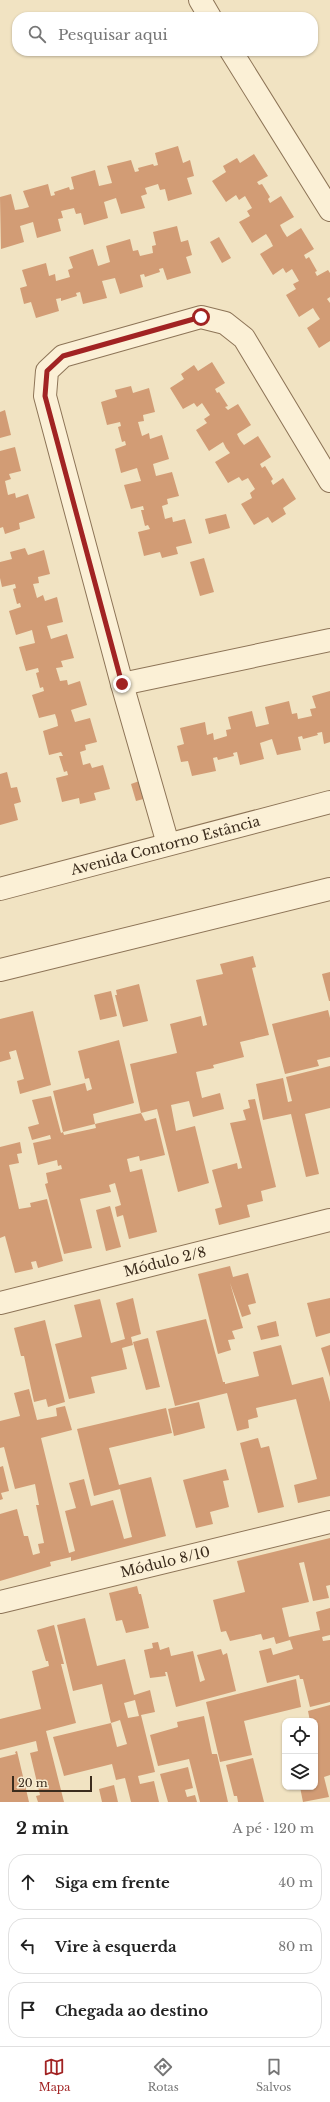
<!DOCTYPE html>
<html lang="pt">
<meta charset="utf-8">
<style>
:root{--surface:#fff;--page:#f2f2f2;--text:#222;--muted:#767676;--line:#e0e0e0;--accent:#a12323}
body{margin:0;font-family:"Libre Baskerville",serif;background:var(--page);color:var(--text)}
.controls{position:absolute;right:12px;bottom:12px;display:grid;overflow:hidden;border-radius:8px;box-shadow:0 1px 3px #0004}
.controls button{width:36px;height:36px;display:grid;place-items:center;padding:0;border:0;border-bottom:1px solid var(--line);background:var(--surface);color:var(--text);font:20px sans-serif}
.scale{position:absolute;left:12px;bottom:10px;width:80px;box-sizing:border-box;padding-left:4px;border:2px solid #3b2c1d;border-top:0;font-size:11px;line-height:14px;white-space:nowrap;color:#3b2c1d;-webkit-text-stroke:3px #f8edd2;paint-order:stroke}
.stop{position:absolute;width:12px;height:12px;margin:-9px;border:3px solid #a12323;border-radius:50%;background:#fff}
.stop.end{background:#a12323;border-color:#fff;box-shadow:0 1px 4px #0008}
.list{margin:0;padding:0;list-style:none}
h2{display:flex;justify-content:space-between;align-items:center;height:52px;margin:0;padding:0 16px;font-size:17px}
h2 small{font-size:13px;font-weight:400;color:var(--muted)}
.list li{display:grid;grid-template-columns:26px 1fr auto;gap:12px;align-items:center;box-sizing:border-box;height:56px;margin:0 8px 8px;padding:0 8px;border:1px solid var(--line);border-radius:16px}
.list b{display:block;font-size:15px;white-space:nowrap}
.list em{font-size:13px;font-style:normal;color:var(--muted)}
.icon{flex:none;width:22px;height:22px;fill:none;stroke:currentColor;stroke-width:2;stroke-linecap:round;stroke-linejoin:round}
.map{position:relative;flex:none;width:330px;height:1802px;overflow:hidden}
.search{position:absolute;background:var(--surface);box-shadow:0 1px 3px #0004;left:12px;right:12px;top:12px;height:44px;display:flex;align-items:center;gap:10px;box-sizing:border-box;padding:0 14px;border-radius:16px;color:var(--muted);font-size:15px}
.sheet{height:244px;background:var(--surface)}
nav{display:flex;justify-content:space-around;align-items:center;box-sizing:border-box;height:56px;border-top:1px solid var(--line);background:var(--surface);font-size:11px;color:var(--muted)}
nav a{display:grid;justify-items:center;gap:2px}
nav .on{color:var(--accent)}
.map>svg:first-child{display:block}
</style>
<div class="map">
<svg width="330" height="1802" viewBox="0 0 330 1802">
<rect width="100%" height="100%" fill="#f1e3c2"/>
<g fill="#d29c75" fill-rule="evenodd">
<path d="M 178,146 L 183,163 L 190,160 L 194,176 L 187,178 L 192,194 L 168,201 L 165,189 L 160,190 L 158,184 L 145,188 L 147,194 L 141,196 L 145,208 L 121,214 L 116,198 L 104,202 L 108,218 L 84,225 L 81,213 L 76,214 L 74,208 L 61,211 L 63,218 L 58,219 L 61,231 L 37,238 L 33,222 L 20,226 L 24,242 L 1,249 L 0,197 L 11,194 L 15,210 L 22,209 L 29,207 L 23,191 L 48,184 L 51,196 L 55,195 L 54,192 L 69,187 L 70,190 L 74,189 L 71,177 L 95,170 L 99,186 L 112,183 L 107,166 L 131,160 L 135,172 L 139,171 L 138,168 L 153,164 L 154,166 L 158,165 L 155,153 Z"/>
<path d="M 254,154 L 268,176 L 257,182 L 259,185 L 262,184 L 270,197 L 268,199 L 270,203 L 281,196 L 294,217 L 280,225 L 283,231 L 287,237 L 301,228 L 314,249 L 304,255 L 306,259 L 309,257 L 317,271 L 315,272 L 317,276 L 328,270 L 330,273 L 330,297 L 327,299 L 330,303 L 330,341 L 319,348 L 307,328 L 320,319 L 316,313 L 313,308 L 299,317 L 286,295 L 296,289 L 293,284 L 299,281 L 292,269 L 286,273 L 283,268 L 273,275 L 260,254 L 273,246 L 270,240 L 266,234 L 252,243 L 239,222 L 250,216 L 247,211 L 252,208 L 245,196 L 239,200 L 236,195 L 226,202 L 212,181 L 226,172 L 223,166 L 237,158 L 240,163 Z"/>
<path d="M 177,226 L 181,242 L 188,240 L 192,255 L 186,257 L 191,273 L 167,280 L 163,268 L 159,269 L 160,272 L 145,277 L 144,274 L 140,275 L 143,287 L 120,294 L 115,278 L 102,281 L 107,298 L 83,304 L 80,292 L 76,293 L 77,296 L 61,301 L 61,298 L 56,299 L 59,311 L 36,318 L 31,302 L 24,304 L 20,288 L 27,286 L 22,270 L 46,263 L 49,276 L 55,274 L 56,281 L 70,277 L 68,270 L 73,268 L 69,257 L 93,249 L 98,266 L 110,262 L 106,246 L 130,239 L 133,251 L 138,250 L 140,256 L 153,253 L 152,246 L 156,245 L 153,232 Z"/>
<path d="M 219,237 L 231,258 L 222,263 L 210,242 Z"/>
<path d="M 212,362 L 225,383 L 215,389 L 217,393 L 219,392 L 228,406 L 225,407 L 228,410 L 238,404 L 251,425 L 237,434 L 240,440 L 244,445 L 258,436 L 271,457 L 260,464 L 262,468 L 265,466 L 273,479 L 271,481 L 273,485 L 283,478 L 296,499 L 283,508 L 286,514 L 272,523 L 268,517 L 254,525 L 241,504 L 252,498 L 250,493 L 255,489 L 248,478 L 242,481 L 239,477 L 228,483 L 215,462 L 230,453 L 226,448 L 223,442 L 209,451 L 196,430 L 207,423 L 204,419 L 210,415 L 202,403 L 197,407 L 194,403 L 183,409 L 170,388 L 184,379 L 181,374 L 194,365 L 198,371 Z"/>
<path d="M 131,386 L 133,393 L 149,388 L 155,412 L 143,415 L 144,421 L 138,422 L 142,436 L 149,433 L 150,439 L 162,435 L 169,459 L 153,464 L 156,476 L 172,472 L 179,496 L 167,499 L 168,504 L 162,506 L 165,519 L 172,517 L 173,522 L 185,519 L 192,543 L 176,547 L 178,554 L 162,558 L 160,552 L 144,556 L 138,532 L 150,529 L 148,525 L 145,526 L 141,510 L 144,510 L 143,506 L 131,509 L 124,485 L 141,481 L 137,468 L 121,473 L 115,449 L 126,445 L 125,441 L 122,442 L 118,427 L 121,426 L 120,422 L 107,425 L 101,402 L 117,397 L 115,390 Z"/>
<path d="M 5,410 L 11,435 L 0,438 L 0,412 Z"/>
<path d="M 15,447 L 21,471 L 9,474 L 11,479 L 5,481 L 8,495 L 15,493 L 16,498 L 28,494 L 35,518 L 19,523 L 20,529 L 5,534 L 3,527 L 0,528 L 0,451 Z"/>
<path d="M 226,514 L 230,528 L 209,534 L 205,519 Z"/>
<path d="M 25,548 L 28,555 L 44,550 L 50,574 L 38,577 L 39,583 L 33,584 L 37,598 L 43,595 L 45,601 L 57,597 L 63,622 L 47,626 L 51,639 L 67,634 L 74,658 L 61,661 L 63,667 L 56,668 L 60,681 L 67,680 L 68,685 L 80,681 L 87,705 L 71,710 L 75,722 L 90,718 L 97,742 L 85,745 L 86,750 L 80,752 L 83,765 L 90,763 L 92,768 L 103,765 L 110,789 L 94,793 L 96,800 L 80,804 L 79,798 L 62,802 L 56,778 L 68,775 L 67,771 L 64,772 L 59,756 L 63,756 L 61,752 L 49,755 L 43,731 L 58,726 L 57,720 L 55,714 L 39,718 L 32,695 L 44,691 L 43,687 L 40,688 L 36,673 L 39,672 L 38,668 L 26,671 L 19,647 L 35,643 L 32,630 L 16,635 L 9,611 L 21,607 L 20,603 L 17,604 L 13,589 L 16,588 L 15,584 L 2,587 L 0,578 L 0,562 L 12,559 L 10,552 Z"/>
<path d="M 204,558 L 214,592 L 200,596 L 190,562 Z"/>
<path d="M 330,691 L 330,742 L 324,744 L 322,732 L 317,733 L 318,735 L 303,739 L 302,736 L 298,737 L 301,750 L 277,755 L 272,739 L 260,743 L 264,759 L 240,765 L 237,752 L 233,753 L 234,756 L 218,760 L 217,757 L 213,758 L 216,771 L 192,776 L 188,761 L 181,762 L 177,746 L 184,744 L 180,728 L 205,722 L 207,735 L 213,733 L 214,740 L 227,736 L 226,730 L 231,729 L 228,717 L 252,711 L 256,727 L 269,724 L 265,707 L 289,701 L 292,714 L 297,713 L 298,719 L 312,716 L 310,709 L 316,708 L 312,696 Z"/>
<path d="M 7,772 L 11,788 L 17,787 L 21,802 L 14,804 L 18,820 L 0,825 L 0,774 Z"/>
<path d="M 142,780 L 147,798 L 136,801 L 131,784 Z"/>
<path d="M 253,956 L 256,967 L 252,968 L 269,1035 L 240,1042 L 244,1057 L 213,1065 L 214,1068 L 196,1072 L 202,1098 L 220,1093 L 224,1109 L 193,1117 L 189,1101 L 171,1105 L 176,1131 L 195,1126 L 209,1183 L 178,1192 L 157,1109 L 141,1113 L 130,1064 L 177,1053 L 170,1024 L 201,1016 L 203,1026 L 207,1025 L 196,980 L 223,974 L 220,964 Z"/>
<path d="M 330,972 L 330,1001 L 329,1001 L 322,974 Z"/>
<path d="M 139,984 L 148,1021 L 123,1027 L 115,995 L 117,995 L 116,990 Z"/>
<path d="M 111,991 L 117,1016 L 100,1020 L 94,995 Z"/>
<path d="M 328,1010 L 330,1018 L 330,1057 L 317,1060 L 319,1066 L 285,1074 L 272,1024 Z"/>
<path d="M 33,1011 L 51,1085 L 20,1094 L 17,1081 L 24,1079 L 16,1050 L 9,1052 L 11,1059 L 0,1062 L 0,1019 Z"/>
<path d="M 119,1040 L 134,1103 L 93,1114 L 95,1124 L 63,1132 L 53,1091 L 85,1083 L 87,1091 L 92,1089 L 89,1078 L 85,1079 L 78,1051 Z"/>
<path d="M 330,1066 L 330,1108 L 305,1114 L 319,1174 L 306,1177 L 291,1114 L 263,1120 L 256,1084 L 283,1078 L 288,1102 L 292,1101 L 286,1077 Z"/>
<path d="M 51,1096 L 61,1133 L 63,1132 L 64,1135 L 96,1128 L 95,1124 L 141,1113 L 145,1121 L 156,1118 L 165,1155 L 140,1161 L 139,1156 L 127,1159 L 130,1172 L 142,1169 L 157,1232 L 129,1239 L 123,1215 L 117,1217 L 115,1207 L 121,1205 L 115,1183 L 109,1185 L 111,1192 L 80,1199 L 92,1248 L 64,1254 L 45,1184 L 48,1183 L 46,1173 L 62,1169 L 61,1165 L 58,1166 L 57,1160 L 38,1165 L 33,1143 L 51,1139 L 50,1135 L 32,1140 L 28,1127 L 39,1124 L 32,1100 Z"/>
<path d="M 255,1099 L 276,1187 L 261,1191 L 263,1201 L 247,1205 L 250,1217 L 219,1225 L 215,1209 L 222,1207 L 212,1170 L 237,1163 L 238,1169 L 242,1168 L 230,1123 L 246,1120 L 243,1110 L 250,1108 L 248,1100 Z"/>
<path d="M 20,1142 L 22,1153 L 17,1154 L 19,1163 L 9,1165 L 19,1209 L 31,1207 L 30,1203 L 47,1199 L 63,1261 L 38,1268 L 36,1261 L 31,1262 L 33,1269 L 15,1273 L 5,1236 L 0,1238 L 0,1147 Z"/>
<path d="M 110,1206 L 121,1247 L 106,1251 L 96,1210 Z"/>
<path d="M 230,1266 L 233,1277 L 248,1273 L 256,1303 L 248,1305 L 251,1314 L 242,1317 L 230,1283 L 243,1328 L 232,1331 L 235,1339 L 228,1340 L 231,1350 L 218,1354 L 198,1274 Z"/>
<path d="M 133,1298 L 141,1334 L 131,1337 L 133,1345 L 122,1348 L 127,1369 L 91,1377 L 95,1393 L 69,1399 L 55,1344 L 82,1337 L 74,1305 L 100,1299 L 111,1343 L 125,1339 L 116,1303 Z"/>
<path d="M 330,1298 L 330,1333 L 316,1337 L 307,1303 Z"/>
<path d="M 206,1319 L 223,1382 L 225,1382 L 225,1384 L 259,1376 L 253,1352 L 281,1345 L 292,1385 L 323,1377 L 330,1402 L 330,1496 L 298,1503 L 294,1485 L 317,1479 L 296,1399 L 256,1408 L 258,1417 L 248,1420 L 249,1428 L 237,1431 L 227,1393 L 175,1406 L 156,1331 Z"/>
<path d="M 45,1320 L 65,1402 L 48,1407 L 46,1399 L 34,1402 L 24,1356 L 21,1356 L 14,1328 Z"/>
<path d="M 276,1321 L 279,1336 L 261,1340 L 257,1326 Z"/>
<path d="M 148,1338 L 160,1387 L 146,1390 L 133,1342 Z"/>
<path d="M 330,1345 L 330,1377 L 321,1348 Z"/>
<path d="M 29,1389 L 37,1420 L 57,1416 L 56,1408 L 65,1406 L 72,1430 L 41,1438 L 69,1553 L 75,1551 L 65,1511 L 76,1508 L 69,1483 L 84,1479 L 91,1506 L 113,1500 L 124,1539 L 132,1537 L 120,1489 L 94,1496 L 77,1429 L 166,1408 L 172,1433 L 109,1448 L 119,1485 L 151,1477 L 166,1536 L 71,1561 L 71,1557 L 50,1562 L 51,1566 L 0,1581 L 0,1514 L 17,1509 L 24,1536 L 28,1536 L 33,1555 L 40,1553 L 38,1544 L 44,1543 L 36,1505 L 39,1505 L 35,1484 L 15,1489 L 4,1447 L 0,1448 L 0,1421 L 20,1416 L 14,1393 Z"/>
<path d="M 199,1402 L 205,1428 L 174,1436 L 168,1409 Z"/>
<path d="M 258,1438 L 261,1448 L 269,1446 L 284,1507 L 258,1513 L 240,1443 Z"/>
<path d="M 3,1466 L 9,1491 L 1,1493 L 3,1499 L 0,1500 L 0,1467 Z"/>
<path d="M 226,1469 L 229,1480 L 223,1481 L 229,1507 L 210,1512 L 213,1524 L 196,1528 L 183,1480 Z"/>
<path d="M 330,1538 L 330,1585 L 326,1586 L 329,1598 L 313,1601 L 304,1562 L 299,1563 L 309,1602 L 282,1608 L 289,1637 L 320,1630 L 316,1612 L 330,1608 L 330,1635 L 322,1637 L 323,1641 L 330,1640 L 330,1702 L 310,1707 L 303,1679 L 300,1679 L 299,1675 L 267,1683 L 259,1651 L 271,1648 L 273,1655 L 293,1649 L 290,1640 L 276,1644 L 274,1637 L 263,1640 L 261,1634 L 230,1641 L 226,1631 L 221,1632 L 213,1600 L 245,1592 L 237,1561 Z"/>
<path d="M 137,1586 L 139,1594 L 141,1594 L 149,1628 L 126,1633 L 122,1620 L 116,1621 L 109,1593 Z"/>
<path d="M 85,1618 L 97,1666 L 125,1659 L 134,1695 L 150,1690 L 155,1712 L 141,1715 L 155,1772 L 138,1776 L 140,1784 L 154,1781 L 159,1802 L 131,1802 L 125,1778 L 116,1780 L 112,1764 L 64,1776 L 53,1737 L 111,1723 L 117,1747 L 127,1744 L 120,1720 L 111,1723 L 102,1684 L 73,1691 L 57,1625 ZM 135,1700 L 139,1716 L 128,1718 L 124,1703 Z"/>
<path d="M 54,1625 L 64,1664 L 61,1664 L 76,1723 L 46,1731 L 64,1802 L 38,1802 L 36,1796 L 40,1795 L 30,1753 L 38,1751 L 36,1741 L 0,1750 L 0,1719 L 41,1709 L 32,1671 L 49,1666 L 48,1661 L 46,1661 L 37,1630 Z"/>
<path d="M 158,1642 L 160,1650 L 169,1647 L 171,1656 L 193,1651 L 200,1682 L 205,1680 L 197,1655 L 221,1649 L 223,1655 L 227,1653 L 236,1691 L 176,1707 L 167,1672 L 165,1672 L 166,1676 L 150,1678 L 144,1650 L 153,1648 L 152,1643 Z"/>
<path d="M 296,1679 L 301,1707 L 244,1721 L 252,1755 L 220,1762 L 206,1702 Z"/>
<path d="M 330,1705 L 330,1775 L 324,1777 L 329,1797 L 303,1802 L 300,1787 L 315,1787 L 315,1752 L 318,1751 L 315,1741 L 315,1721 L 310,1721 L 308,1711 Z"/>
<path d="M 204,1716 L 212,1754 L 217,1754 L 228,1802 L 200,1802 L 189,1759 L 158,1766 L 150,1735 L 178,1727 L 177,1722 Z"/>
<path d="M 17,1751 L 29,1802 L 0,1802 L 0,1758 L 16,1754 L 15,1752 Z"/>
<path d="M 253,1758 L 264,1802 L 238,1802 L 237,1796 L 234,1796 L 226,1765 Z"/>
<path d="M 188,1767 L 193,1788 L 185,1790 L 187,1797 L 195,1795 L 197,1802 L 168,1802 L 160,1774 Z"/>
<path d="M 114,1785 L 118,1802 L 102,1802 L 99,1789 Z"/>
</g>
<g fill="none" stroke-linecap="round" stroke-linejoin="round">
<g stroke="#8d7457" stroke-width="24">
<g id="minor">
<path d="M 200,0 L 210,17"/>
<path d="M 231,51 L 330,210"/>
<path d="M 122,684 L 330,640"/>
<path d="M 168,844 L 122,684 L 45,396 L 47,371 L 63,356 L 201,317 L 225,323 L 244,338 L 330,481"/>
<path id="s1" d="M 0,1303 L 330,1220"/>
<path id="s2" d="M 0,1602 L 330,1522"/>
</g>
</g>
<g stroke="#8d7457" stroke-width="24">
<g id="tertiary">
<path id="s3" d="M 0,889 L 330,802"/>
<path d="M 0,970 L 330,889"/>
</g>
</g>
<use href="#minor" stroke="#fbf0d6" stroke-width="22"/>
<use href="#tertiary" stroke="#fbf0d6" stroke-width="22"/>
</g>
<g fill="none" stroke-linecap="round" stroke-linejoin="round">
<path stroke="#a12323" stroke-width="5" d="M 122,684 L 45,396 L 47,371 L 63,356 L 201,317"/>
</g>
<g text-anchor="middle" stroke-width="3" stroke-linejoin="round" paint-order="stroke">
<g font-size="14" fill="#3b2c1d" stroke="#f8edd2">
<text dy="5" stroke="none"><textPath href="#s3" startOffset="171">Avenida Contorno Estância</textPath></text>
<text dy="5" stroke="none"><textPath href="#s1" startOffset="170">Módulo 2/8</textPath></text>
<text dy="5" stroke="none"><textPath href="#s2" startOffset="170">Módulo 8/10</textPath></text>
</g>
</g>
</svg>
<div class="controls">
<button><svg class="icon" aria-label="locate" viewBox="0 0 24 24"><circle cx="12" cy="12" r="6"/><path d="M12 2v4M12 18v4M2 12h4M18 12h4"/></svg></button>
<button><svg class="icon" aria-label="layers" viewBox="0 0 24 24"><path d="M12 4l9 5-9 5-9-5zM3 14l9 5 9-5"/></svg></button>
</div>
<div class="scale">20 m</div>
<div class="stop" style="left:201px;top:317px"></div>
<div class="stop end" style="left:122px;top:684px"></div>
<div class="search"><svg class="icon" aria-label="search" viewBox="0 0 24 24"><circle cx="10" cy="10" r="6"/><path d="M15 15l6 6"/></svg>Pesquisar aqui</div>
</div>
<section class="sheet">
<h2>2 min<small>A pé · 120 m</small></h2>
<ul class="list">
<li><svg class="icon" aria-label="ahead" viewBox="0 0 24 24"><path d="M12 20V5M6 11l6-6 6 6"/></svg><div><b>Siga em frente</b></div><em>40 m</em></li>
<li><svg class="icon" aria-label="left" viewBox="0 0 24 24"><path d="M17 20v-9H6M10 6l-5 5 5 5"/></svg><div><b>Vire à esquerda</b></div><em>80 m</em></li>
<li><svg class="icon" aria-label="arrive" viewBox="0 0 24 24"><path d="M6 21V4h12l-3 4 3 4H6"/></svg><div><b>Chegada ao destino</b></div></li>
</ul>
</section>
<nav>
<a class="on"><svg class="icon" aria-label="map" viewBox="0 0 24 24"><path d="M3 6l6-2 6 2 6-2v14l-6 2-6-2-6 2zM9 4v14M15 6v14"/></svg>Mapa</a>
<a><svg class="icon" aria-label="directions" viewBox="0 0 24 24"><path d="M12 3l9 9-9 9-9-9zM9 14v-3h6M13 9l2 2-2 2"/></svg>Rotas</a>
<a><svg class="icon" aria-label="saved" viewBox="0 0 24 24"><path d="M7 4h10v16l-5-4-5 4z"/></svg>Salvos</a>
</nav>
